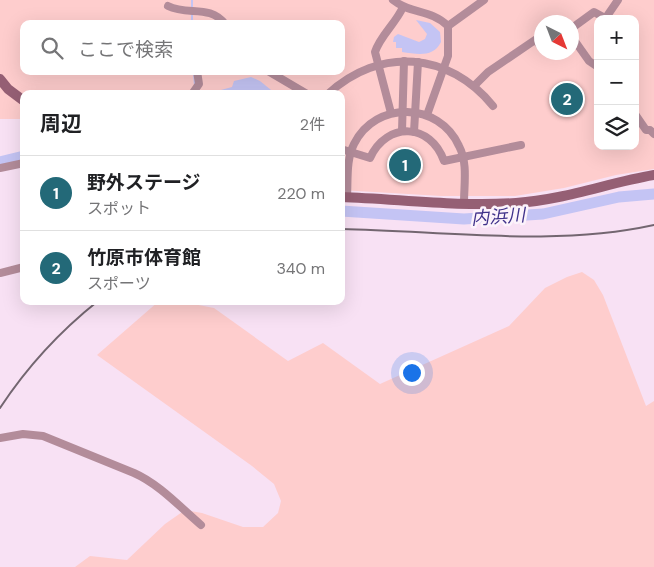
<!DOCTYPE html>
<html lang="ja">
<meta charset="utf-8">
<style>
:root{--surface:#fff;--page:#f6f6f6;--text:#202124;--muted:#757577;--line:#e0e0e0;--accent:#236978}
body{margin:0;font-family:"DM Sans","Noto Sans JP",sans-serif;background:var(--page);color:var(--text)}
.controls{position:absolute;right:15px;top:15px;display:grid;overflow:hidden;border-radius:10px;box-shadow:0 5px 20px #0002}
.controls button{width:45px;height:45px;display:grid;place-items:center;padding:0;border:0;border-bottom:1px solid var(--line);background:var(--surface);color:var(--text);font:25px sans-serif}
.compass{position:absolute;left:534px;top:15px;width:45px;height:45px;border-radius:50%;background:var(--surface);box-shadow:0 5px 20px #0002;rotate:138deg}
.you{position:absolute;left:411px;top:372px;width:18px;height:18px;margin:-12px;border:4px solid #fff;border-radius:50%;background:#1a73e8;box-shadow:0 0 0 8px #1a73e833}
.badge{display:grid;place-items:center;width:32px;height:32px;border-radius:50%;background:var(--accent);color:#fff;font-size:16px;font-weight:700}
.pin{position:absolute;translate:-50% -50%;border:2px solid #fff;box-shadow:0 1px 5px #0006}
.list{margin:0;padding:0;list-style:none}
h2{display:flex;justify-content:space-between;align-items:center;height:65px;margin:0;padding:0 20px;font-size:21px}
h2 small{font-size:16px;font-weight:400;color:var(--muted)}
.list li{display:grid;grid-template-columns:32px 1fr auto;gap:15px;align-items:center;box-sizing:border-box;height:75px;padding:0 20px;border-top:1px solid var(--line)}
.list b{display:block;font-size:19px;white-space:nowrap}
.list p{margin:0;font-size:16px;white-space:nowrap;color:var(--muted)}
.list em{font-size:16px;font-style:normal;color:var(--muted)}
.icon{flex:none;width:28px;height:28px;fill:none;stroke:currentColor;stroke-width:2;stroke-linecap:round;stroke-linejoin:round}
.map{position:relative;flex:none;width:654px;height:567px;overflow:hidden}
.search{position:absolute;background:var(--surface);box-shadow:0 5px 20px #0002;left:20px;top:20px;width:325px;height:55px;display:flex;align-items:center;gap:12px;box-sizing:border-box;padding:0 18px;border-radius:10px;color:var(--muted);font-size:19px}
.panel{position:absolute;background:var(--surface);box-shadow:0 5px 20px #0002;left:20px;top:90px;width:325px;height:215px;border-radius:10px}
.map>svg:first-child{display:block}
</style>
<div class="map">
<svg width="654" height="567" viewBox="0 0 654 567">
<rect width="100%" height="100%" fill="#f8e1f4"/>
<g fill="#fecdcd" fill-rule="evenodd">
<path d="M 0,0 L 654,0 L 654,169 L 616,175 L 564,188 L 515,196 L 441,196 L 341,190 L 341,94 L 24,94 L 24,119 L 0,119 ZM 598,19 L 635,19 L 635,146 L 598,146 ZM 542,22 L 572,22 L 572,52 L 542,52 ZM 24,24 L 341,24 L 341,71 L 24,71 Z"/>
<path d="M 582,272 L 594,280 L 603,295 L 646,406 L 654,401 L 654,567 L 75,567 L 90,556 L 127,560 L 165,524 L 185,510 L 202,513 L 243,527 L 263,527 L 278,513 L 281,501 L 274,484 L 252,466 L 97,355 L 159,301 L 178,301 L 214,308 L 288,361 L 323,343 L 380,384 L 509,326 L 545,288 L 567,277 Z"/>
</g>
<g fill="#c4c4f4">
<path d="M 416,20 L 430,23 L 440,32 L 441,42 C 433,58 417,54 402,52 L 402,48 L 396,48 L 396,42 L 393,42 L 394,37 L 398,34 L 419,42 L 425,39 L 427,34 Z"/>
<path d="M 251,77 L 260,81 L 276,94 L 206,94 L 232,87 L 234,81 Z"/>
</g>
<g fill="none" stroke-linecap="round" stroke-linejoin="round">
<g stroke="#c4c4f4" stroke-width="2">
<path d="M 192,0 L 192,8"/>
<path d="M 192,24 L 192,12"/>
<path d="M 194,74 L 195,86"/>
<path d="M 198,90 L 201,94"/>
</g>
<g stroke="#c4c4f4" stroke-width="11">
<path d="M 0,162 L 24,156"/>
<path d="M 341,211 L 464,219 L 543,214 L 619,197 L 654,194"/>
</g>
<g stroke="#b38c9a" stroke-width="8">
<path d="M 393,0 C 410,14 431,9 448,26"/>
<path d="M 168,6 C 188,16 210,4 225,24"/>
<path d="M 605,19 L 618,0"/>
<path d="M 572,28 L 594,12 L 605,18"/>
<path d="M 572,37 L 589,61 L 598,67"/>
<path d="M 268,71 L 307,94"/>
<path d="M 474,86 L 488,72 L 535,40 L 542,47"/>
<path d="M 192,94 L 199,84 L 197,71"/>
<path d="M 328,94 C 380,46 449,52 493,106"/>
<path d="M 391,113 L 375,52 C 380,36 396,23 403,7"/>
<path d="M 635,114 L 646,130 L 650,130 L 654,134"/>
<path d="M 427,115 L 448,56 L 448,26 L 484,0"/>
<path d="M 402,131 L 404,61"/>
<path d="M 414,132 L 418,62"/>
<path d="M 341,149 L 370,158 C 387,121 431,123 444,161 L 521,145"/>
<path d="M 0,168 L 24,163"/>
<path d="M 347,197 C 348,179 346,160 354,144 C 376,100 439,102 459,146 C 468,163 464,184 464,203"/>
<path d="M 0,273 L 24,267"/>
<path d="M 0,438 L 23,434 L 43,436 L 134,473 C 159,484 180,507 201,525"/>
</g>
<g stroke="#955f74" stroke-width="10">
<path d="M 0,79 L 8,89 L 24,101"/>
<path d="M 341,197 C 399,199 458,207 516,203 C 563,200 608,183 654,175"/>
</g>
<g stroke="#736670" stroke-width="2">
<path d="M 341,229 C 444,231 554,247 654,225"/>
<path d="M 0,408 C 27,367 59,332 98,301"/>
</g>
</g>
<g text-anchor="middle" stroke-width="5" stroke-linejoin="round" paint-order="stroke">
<g font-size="18" font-style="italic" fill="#40328b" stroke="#fcf3fb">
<text transform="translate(498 217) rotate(-4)" y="6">内浜川</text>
</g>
</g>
</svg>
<div class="controls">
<button>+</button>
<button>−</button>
<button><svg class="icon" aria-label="layers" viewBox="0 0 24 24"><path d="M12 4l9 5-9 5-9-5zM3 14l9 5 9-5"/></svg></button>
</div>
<svg class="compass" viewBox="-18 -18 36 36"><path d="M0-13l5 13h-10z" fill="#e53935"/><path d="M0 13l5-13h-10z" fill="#757577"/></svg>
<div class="you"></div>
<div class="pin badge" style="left:405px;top:165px">1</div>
<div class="pin badge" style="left:567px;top:99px">2</div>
<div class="search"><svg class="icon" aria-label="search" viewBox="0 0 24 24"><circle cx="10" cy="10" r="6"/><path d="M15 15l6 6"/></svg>ここで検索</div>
<section class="panel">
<h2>周辺<small>2件</small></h2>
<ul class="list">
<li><span class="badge">1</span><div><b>野外ステージ</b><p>スポット</p></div><em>220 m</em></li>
<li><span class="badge">2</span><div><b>竹原市体育館</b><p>スポーツ</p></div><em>340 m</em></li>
</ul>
</section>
</div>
